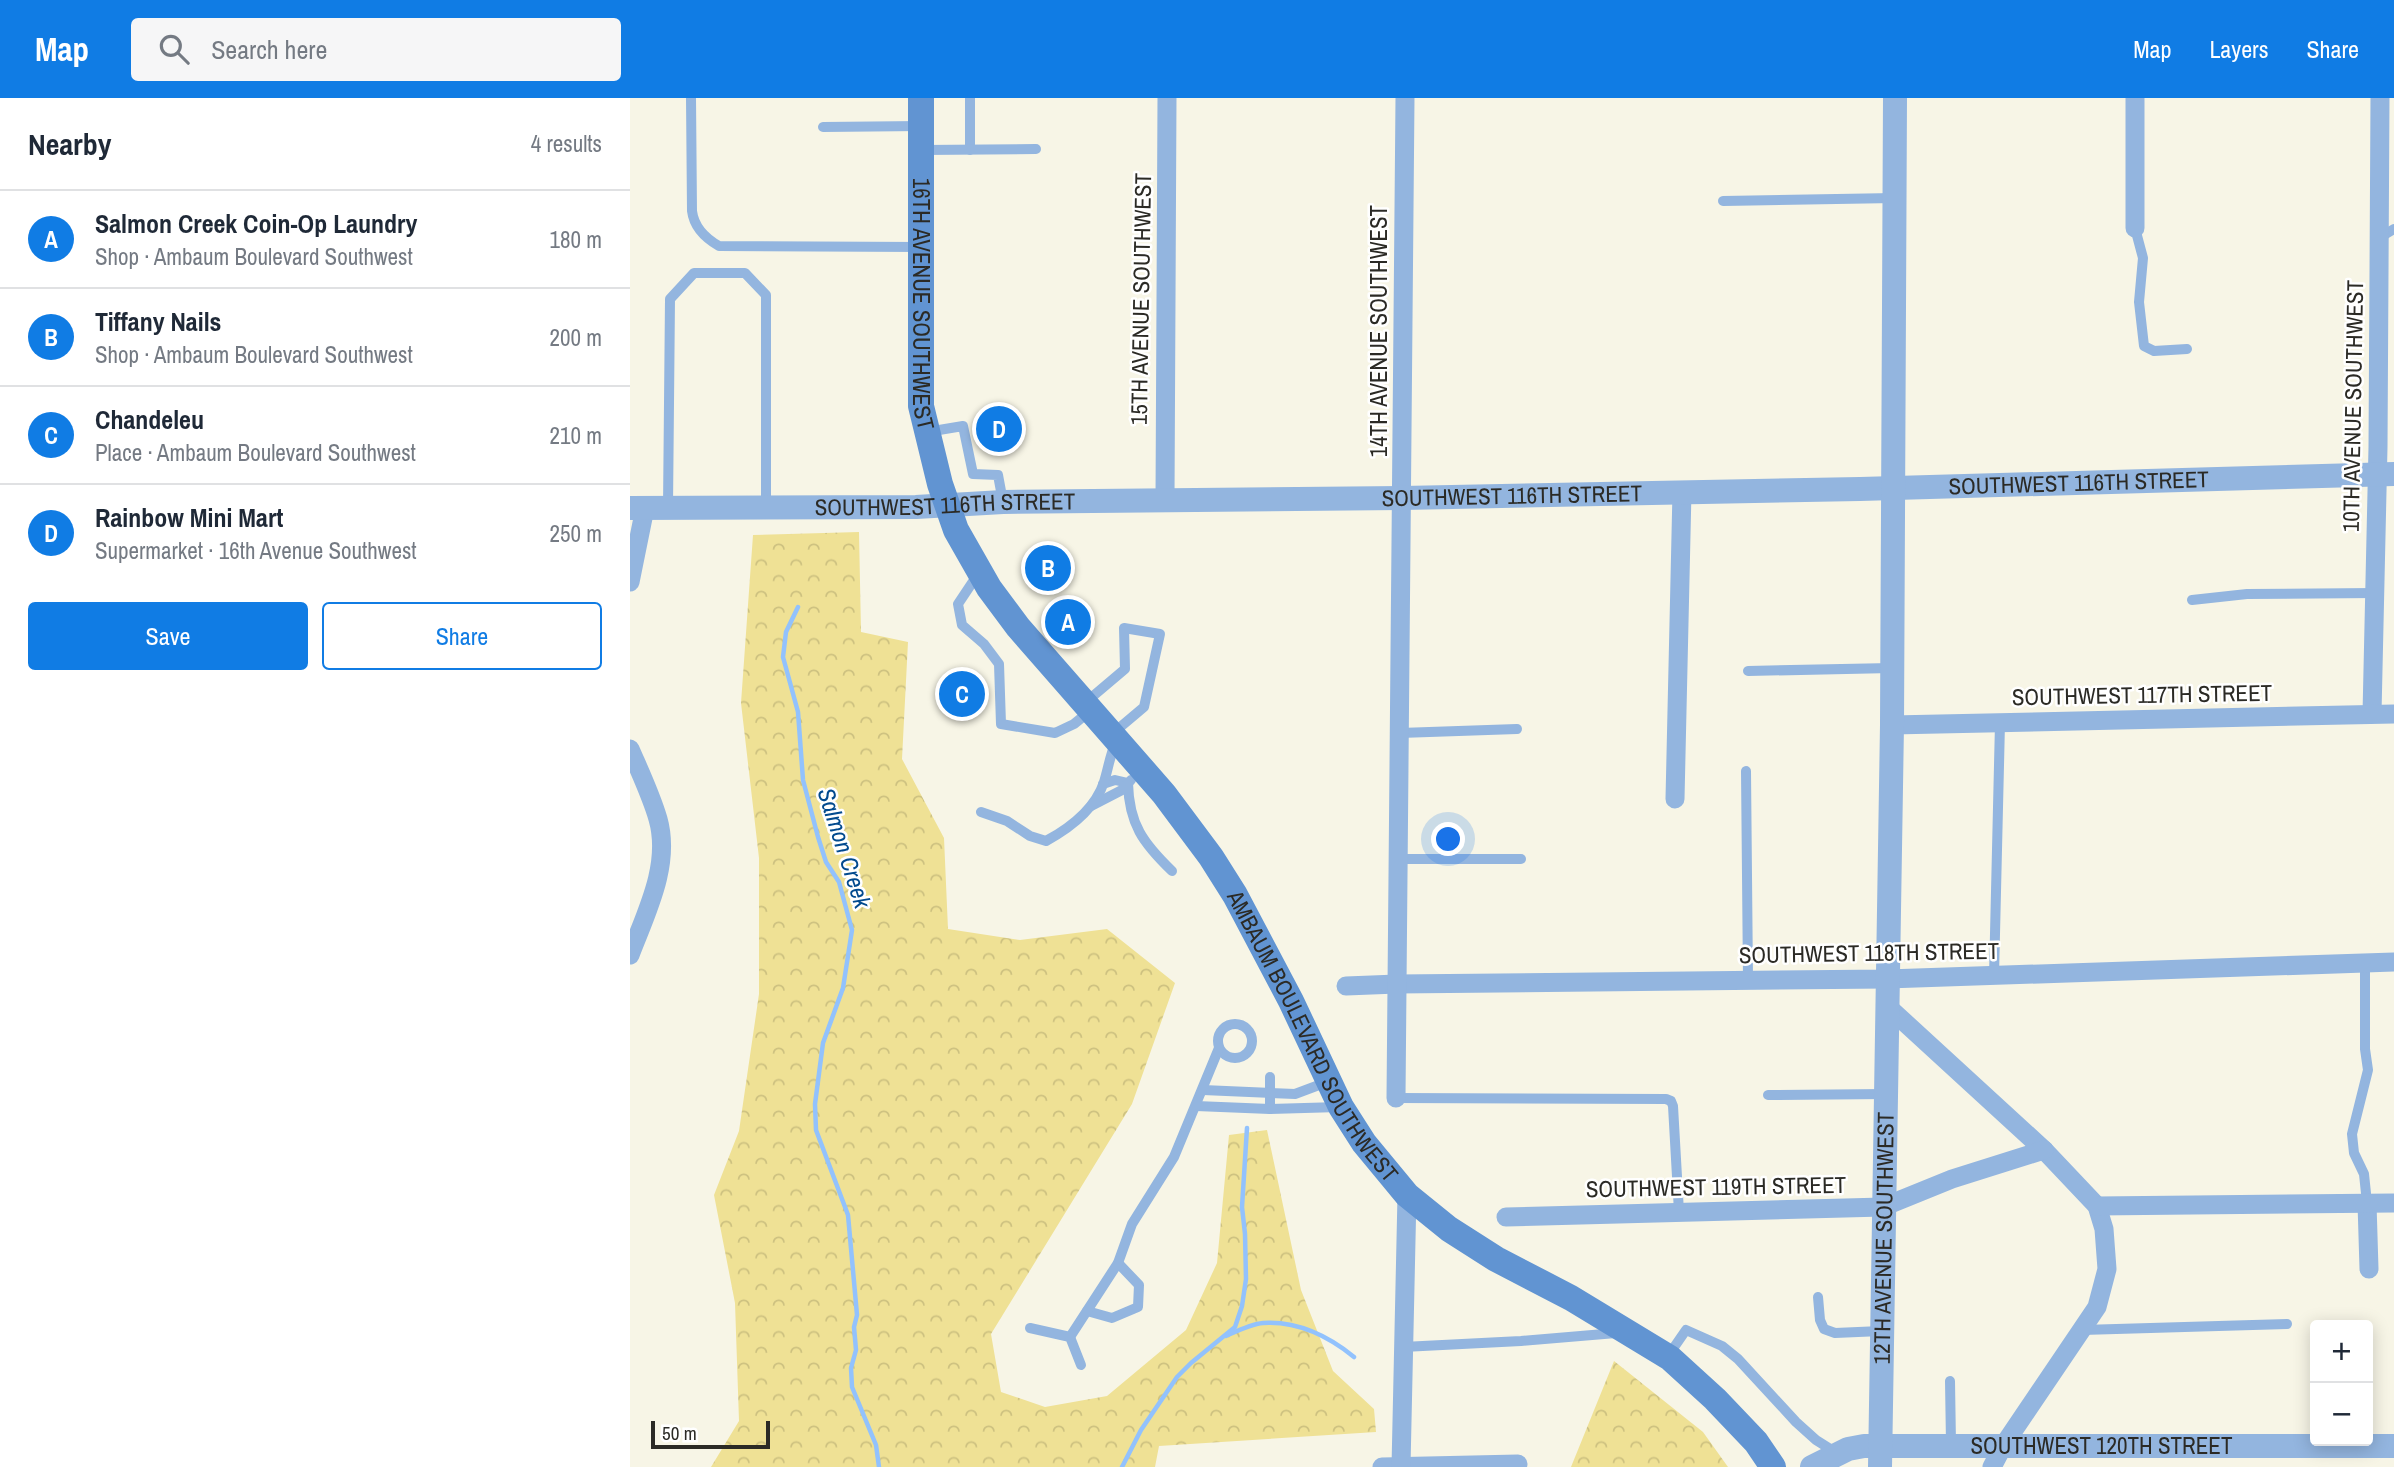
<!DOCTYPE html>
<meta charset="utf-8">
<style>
:root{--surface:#fff;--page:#f6f6f7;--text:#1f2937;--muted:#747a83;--line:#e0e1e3;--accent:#107ce4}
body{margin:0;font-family:"Archivo Narrow",sans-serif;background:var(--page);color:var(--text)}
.controls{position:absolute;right:21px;bottom:21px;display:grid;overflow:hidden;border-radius:7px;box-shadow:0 4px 18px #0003}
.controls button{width:63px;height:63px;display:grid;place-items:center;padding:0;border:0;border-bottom:2px solid var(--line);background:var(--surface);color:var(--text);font:35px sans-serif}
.scale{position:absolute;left:21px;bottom:18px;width:119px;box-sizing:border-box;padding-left:7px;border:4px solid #2b2a25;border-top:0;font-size:19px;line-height:24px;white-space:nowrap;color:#2b2a25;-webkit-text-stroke:5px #fff;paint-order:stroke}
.you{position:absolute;left:819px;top:742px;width:24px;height:24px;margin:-18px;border:5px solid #fff;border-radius:50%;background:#1a73e8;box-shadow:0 0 0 10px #1a73e833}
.badge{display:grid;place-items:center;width:46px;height:46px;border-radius:50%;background:var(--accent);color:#fff;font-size:23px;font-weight:700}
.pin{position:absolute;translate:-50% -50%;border:4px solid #fff;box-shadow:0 2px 7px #0006}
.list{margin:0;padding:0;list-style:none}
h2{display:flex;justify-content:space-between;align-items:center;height:91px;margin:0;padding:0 28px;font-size:30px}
h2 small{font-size:23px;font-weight:400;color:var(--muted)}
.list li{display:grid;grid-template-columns:46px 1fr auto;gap:21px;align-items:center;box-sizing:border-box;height:98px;padding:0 28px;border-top:2px solid var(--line)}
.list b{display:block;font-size:26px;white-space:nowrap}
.list p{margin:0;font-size:23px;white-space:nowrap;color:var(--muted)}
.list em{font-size:23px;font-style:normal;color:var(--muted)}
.actions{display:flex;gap:14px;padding:21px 28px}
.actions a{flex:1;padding:16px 0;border:2px solid var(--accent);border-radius:7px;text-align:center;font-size:24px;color:var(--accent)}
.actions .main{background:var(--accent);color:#fff}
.icon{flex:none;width:38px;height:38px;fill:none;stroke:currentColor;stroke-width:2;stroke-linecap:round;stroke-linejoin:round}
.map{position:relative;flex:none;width:1764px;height:1369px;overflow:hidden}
header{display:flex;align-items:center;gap:42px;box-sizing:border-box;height:98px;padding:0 35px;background:var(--accent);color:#fff}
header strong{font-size:33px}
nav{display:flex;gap:38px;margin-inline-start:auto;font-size:24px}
.search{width:490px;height:63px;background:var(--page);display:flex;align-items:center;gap:18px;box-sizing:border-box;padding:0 24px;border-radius:7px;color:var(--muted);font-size:26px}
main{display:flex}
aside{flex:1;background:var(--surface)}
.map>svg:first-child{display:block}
</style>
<header>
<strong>Map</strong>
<div class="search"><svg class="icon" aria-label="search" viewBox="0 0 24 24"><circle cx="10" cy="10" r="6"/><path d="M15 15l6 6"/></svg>Search here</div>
<nav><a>Map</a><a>Layers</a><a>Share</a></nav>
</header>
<main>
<aside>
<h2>Nearby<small>4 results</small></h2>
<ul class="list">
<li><span class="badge">A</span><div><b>Salmon Creek Coin-Op Laundry</b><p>Shop · Ambaum Boulevard Southwest</p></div><em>180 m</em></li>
<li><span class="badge">B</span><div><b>Tiffany Nails</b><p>Shop · Ambaum Boulevard Southwest</p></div><em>200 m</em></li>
<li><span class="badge">C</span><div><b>Chandeleu</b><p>Place · Ambaum Boulevard Southwest</p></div><em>210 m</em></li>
<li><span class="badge">D</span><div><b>Rainbow Mini Mart</b><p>Supermarket · 16th Avenue Southwest</p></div><em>250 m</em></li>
</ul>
<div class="actions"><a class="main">Save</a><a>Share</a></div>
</aside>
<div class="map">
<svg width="1764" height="1369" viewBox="0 0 1764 1369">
<defs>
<pattern id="forest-crowns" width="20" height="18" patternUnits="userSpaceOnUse" patternTransform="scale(1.75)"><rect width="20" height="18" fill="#efe195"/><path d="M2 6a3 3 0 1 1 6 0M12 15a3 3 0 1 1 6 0" fill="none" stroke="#cdc180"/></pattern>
</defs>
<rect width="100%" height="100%" fill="#f7f5e6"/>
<g fill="url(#forest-crowns)">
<path d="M 229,434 L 231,534 L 278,544 L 272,661 L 314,740 L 318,831 L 390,842 L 477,831 L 545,885 L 502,1006 L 361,1236 L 371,1294 L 415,1309 L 477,1298 L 556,1232 L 587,1165 L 599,1037 L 637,1032 L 671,1192 L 703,1273 L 744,1311 L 746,1334 L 529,1348 L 525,1369 L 81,1369 L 109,1323 L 105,1205 L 84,1097 L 109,1033 L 129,896 L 129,760 L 111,605 L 123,437 Z"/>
<path d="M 984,1263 L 1073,1334 L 1098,1369 L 941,1369 Z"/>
</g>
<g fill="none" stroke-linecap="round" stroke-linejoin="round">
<g stroke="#92c2fd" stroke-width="4.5">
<path d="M 168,509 L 156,534 L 153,559 L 168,614 L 173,682 L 188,739 L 196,764 L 209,784 L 222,832 L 213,890 L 193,945 L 185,1006 L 186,1032 L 218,1117 L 227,1217 L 224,1229 L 226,1252 L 221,1270 L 222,1289 L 246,1347 L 249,1369"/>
<path d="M 596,1238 C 607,1233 621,1226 633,1225 C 668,1223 697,1237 724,1259"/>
<path d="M 492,1369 L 511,1332 L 547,1279 L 561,1265 L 605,1229 L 612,1208 L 616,1181 L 615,1136 L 612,1109 L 617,1030"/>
</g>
<g stroke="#93b5df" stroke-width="10">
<path d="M 61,0 L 62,113 C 64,129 75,140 89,148 L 290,149"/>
<path d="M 340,0 L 340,52"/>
<path d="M 193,29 L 291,28"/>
<path d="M 292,52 L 406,51"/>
<path d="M 1093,103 L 1265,100"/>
<path d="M 1505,130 L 1513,160 L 1509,204 L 1514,248 L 1524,253 L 1557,251"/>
<path d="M 1749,140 L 1764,131"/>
<path d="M 297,334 L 333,328 L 343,376 L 368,377 L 373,404"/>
<path d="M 38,409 L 40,201 L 64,175 L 115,175 L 136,197 L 136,410"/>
<path d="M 348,476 L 328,506 L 332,527 L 354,546 L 369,566 L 371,626 L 425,635 L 444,626 L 460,613"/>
<path d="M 1562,502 L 1617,496 L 1745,495"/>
<path d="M 1118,573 L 1262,570"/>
<path d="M 456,604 L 495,571 L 494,530 L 530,536 L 514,609 L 482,636"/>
<path d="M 770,635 L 887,631"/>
<path d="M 1116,673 L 1118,882"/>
<path d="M 498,685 C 499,726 513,745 542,773"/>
<path d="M 473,686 L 485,682 L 498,685"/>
<path d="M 461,708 L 492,692 L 501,682"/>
<path d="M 351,714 L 377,723 L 400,738 L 416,743 C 440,730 465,711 474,684 C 478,671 480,658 485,646"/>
<path d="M 769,761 L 891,761"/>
<path d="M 1735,864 L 1735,951 L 1738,972 L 1722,1036 L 1724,1055 L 1734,1076 L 1737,1105"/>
<path d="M 1364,878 L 1370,625"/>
<circle cx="605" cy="943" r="17"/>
<path d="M 640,979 L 640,1011"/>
<path d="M 573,992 L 665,996 L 697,984"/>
<path d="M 1138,997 L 1256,996"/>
<path d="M 766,1000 L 1036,1001 L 1041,1003 L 1043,1008 L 1049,1114"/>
<path d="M 566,1008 L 640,1011 L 709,1009"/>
<path d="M 1188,1199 L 1190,1222 L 1194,1231 L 1205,1235 L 1251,1233"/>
<path d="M 457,1213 L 482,1220 L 508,1209 L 509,1187 L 488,1165"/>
<path d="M 400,1230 L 440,1239 L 451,1267"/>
<path d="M 1452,1232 L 1657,1226"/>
<path d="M 440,1239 L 488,1165 L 502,1126 L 544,1059 L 589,950"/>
<path d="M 773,1249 L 891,1243 L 986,1235"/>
<path d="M 1038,1258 L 1056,1232 L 1092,1248 L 1108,1261 L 1166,1324 L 1186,1342 L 1205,1354"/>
<path d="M 1320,1283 L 1321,1346"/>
</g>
<g stroke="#93b5df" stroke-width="19">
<path d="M 1505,130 L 1505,0"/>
<path d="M 535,402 L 537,0"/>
<path d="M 0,484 L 15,410"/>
<path d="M 1742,616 L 1748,349 L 1750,0"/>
<path d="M 1262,627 L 1764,616"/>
<path d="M 0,651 C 10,674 21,697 28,721 C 41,767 16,815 0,857"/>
<path d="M 1045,701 L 1052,393"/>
<path d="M 716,888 L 767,886 L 1257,881 L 1764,864"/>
<path d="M 1258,909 L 1414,1052 L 1467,1108 L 1474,1131 L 1477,1171 L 1467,1209 L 1373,1348 L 1362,1369"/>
<path d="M 766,1000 L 775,0"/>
<path d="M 1737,1105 L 1739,1171"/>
<path d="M 1467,1108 L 1764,1105"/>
<path d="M 876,1119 L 1253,1109 L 1322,1081 L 1414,1052"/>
<path d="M 752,1369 L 888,1366"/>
<path d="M 771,1369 L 777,1097"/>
</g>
<g stroke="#93b5df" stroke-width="24">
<path id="s1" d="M 0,410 L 286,409 L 373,404 L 772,400 L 1230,391 L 1764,376"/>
<path id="s2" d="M 1182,1369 L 1218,1351 L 1234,1348 L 1764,1348"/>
<path id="s3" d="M 1250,1369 L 1262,627 L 1265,0"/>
</g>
<path stroke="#6194d2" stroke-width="26" id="s4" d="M 291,0 L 291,308 L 310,386 L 326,432 L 359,490 L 388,529 L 534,696 L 581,759 L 605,797 L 661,903 L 711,1009 L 734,1045 L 777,1097 L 819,1131 L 866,1161 L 941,1200 L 1040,1260 L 1085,1301 L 1126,1344 L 1143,1369"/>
</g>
<g text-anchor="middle" stroke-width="5" stroke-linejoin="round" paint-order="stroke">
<g font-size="23" fill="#2b2a25" stroke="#fff">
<text transform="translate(511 201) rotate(-89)" y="8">15TH AVENUE SOUTHWEST</text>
<text dy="8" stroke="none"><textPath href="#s4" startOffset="206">16TH AVENUE SOUTHWEST</textPath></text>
<text transform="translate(749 233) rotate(-90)" y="8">14TH AVENUE SOUTHWEST</text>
<text transform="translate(1723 308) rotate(-89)" y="8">10TH AVENUE SOUTHWEST</text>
<text dy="8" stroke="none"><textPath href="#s1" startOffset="1449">SOUTHWEST 116TH STREET</textPath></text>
<text dy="8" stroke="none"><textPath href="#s1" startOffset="882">SOUTHWEST 116TH STREET</textPath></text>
<text dy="8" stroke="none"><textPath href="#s1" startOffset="315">SOUTHWEST 116TH STREET</textPath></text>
<text transform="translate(1512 597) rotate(-1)" y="8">SOUTHWEST 117TH STREET</text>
<text transform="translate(1239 855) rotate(-1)" y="8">SOUTHWEST 118TH STREET</text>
<text dy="8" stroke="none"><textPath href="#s4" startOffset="1059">AMBAUM BOULEVARD SOUTHWEST</textPath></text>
<text transform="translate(1086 1089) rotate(-1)" y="8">SOUTHWEST 119TH STREET</text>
<text dy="8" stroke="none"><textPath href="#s3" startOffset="229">12TH AVENUE SOUTHWEST</textPath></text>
<text dy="8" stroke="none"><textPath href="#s2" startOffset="294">SOUTHWEST 120TH STREET</textPath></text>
</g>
<g font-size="24" font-style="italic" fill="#024a8e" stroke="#fff">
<text transform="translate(214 750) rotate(72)" y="8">Salmon Creek</text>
</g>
</g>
</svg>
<div class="controls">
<button>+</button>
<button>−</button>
</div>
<div class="scale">50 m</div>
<div class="you"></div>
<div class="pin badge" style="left:438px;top:524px">A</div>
<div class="pin badge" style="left:418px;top:470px">B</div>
<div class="pin badge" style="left:332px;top:596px">C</div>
<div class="pin badge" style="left:369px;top:331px">D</div>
</div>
</main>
